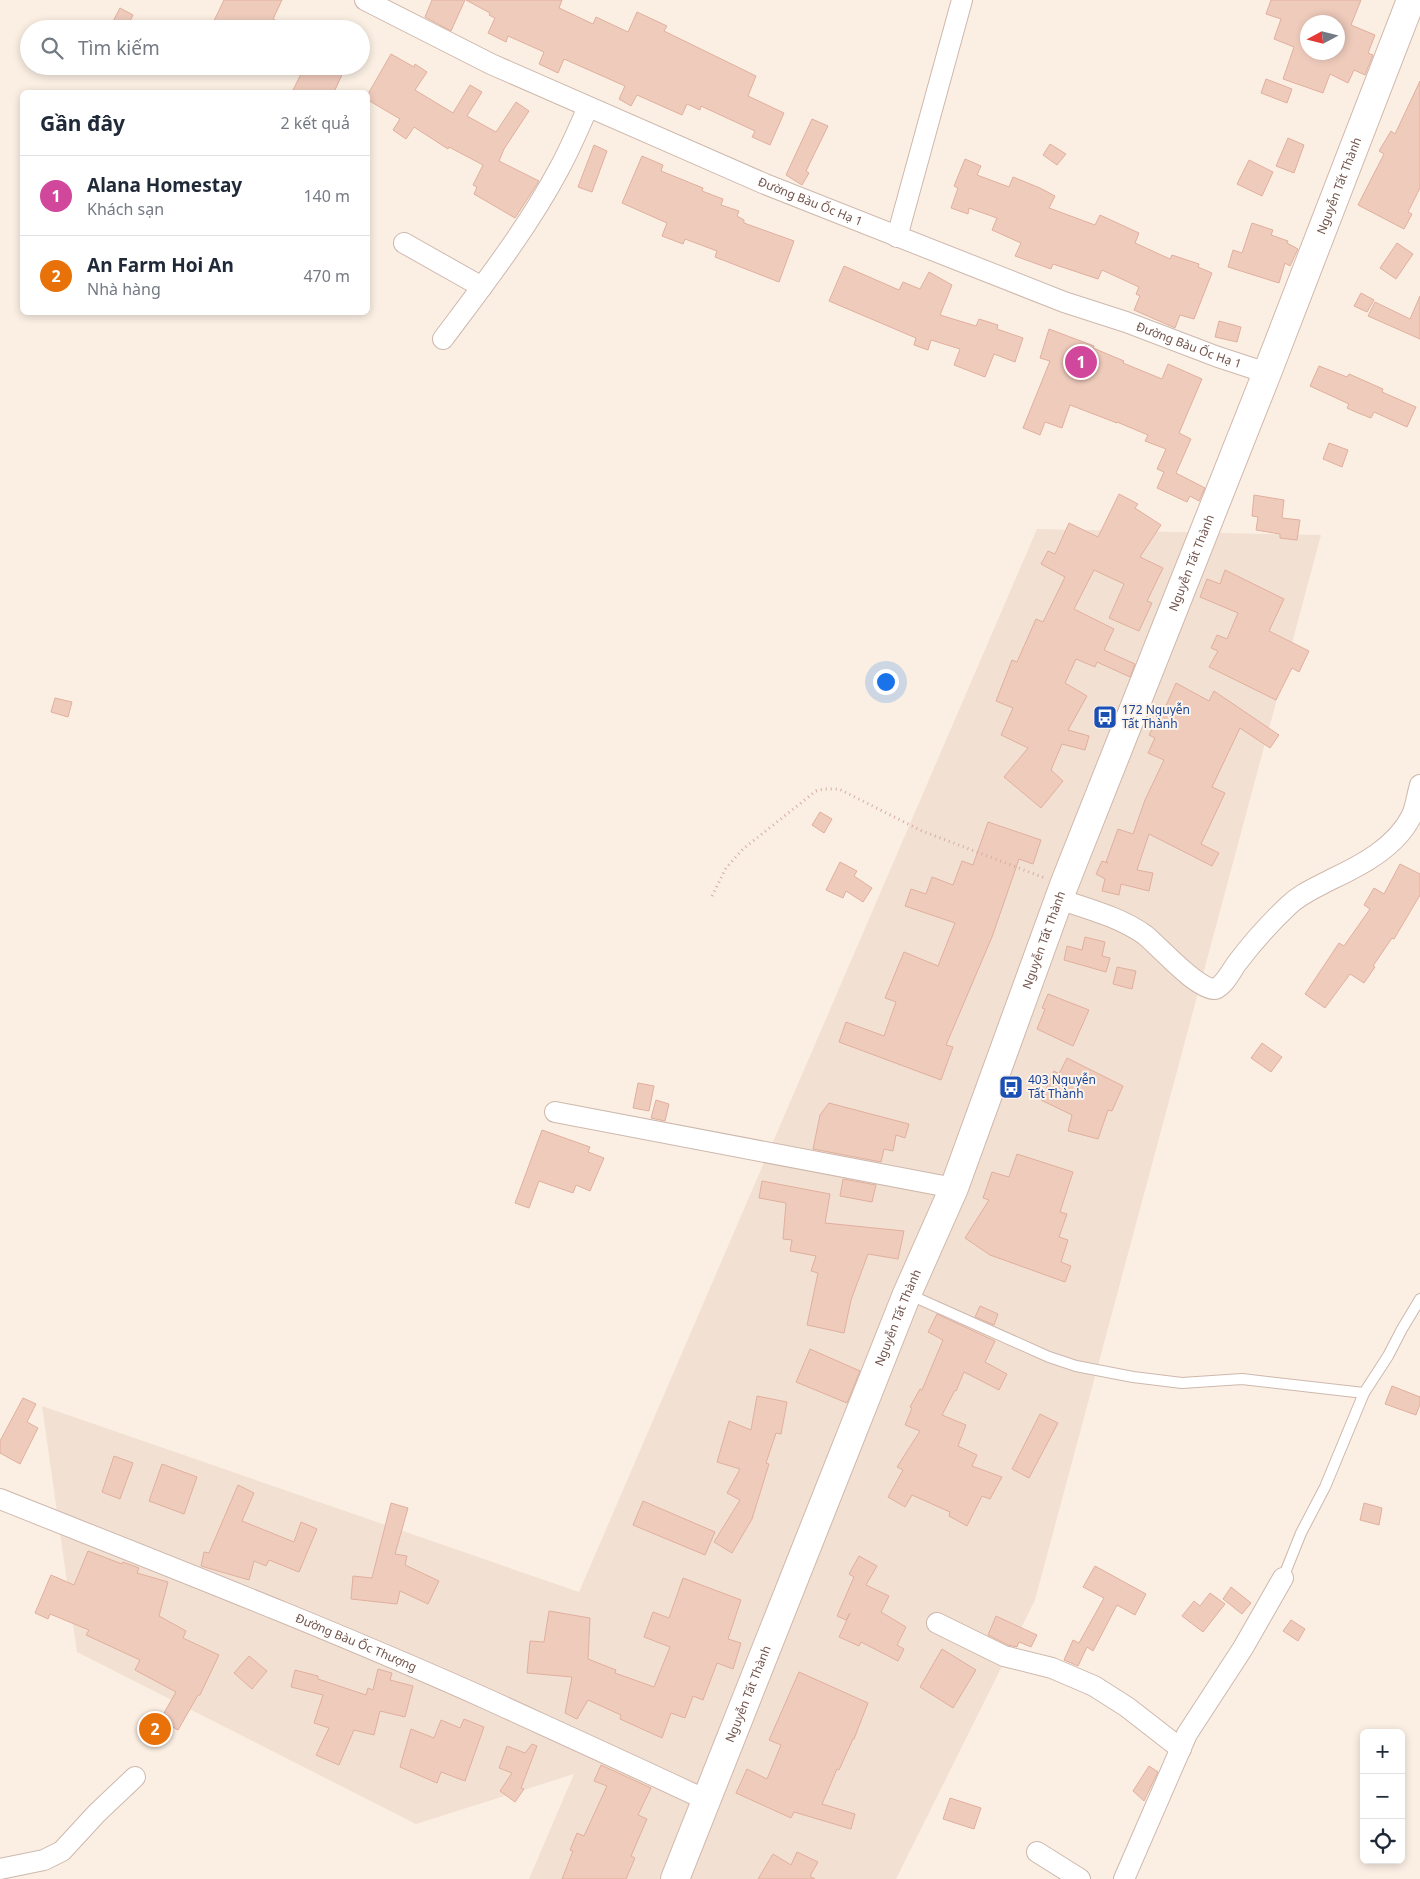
<!DOCTYPE html>
<html lang="vi">
<meta charset="utf-8">
<style>
:root{--surface:#fff;--page:#f6f6f7;--text:#1f2937;--muted:#747a83;--line:#e0e1e3;--accent:#db2777}
body{margin:0;font-family:"Noto Sans",sans-serif;background:var(--page);color:var(--text)}
.controls{position:absolute;right:15px;bottom:15px;display:grid;overflow:hidden;border-radius:8px;box-shadow:0 2px 8px #0003}
.controls button{width:45px;height:45px;display:grid;place-items:center;padding:0;border:0;border-bottom:1px solid var(--line);background:var(--surface);color:var(--text);font:25px sans-serif}
.compass{position:absolute;left:1300px;top:15px;width:45px;height:45px;border-radius:50%;background:var(--surface);box-shadow:0 2px 8px #0003;rotate:263deg}
.you{position:absolute;left:885px;top:681px;width:18px;height:18px;margin:-12px;border:4px solid #fff;border-radius:50%;background:#1a73e8;box-shadow:0 0 0 8px #1a73e833}
.badge{display:grid;place-items:center;width:32px;height:32px;border-radius:50%;background:var(--accent);color:#fff;font-size:16px;font-weight:700}
.pin{position:absolute;translate:-50% -50%;border:2px solid #fff;box-shadow:0 1px 5px #0006}
.list{margin:0;padding:0;list-style:none}
h2{display:flex;justify-content:space-between;align-items:center;height:65px;margin:0;padding:0 20px;font-size:21px}
h2 small{font-size:16px;font-weight:400;color:var(--muted)}
.list li{display:grid;grid-template-columns:32px 1fr auto;gap:15px;align-items:center;box-sizing:border-box;height:80px;padding:0 20px;border-top:1px solid var(--line)}
.list b{display:block;font-size:19px;white-space:nowrap}
.list p{margin:0;font-size:16px;white-space:nowrap;color:var(--muted)}
.list em{font-size:16px;font-style:normal;color:var(--muted)}
.icon{flex:none;width:28px;height:28px;fill:none;stroke:currentColor;stroke-width:2;stroke-linecap:round;stroke-linejoin:round}
.map{position:relative;flex:none;width:1420px;height:1879px;overflow:hidden}
.search{position:absolute;background:var(--surface);box-shadow:0 2px 8px #0003;left:20px;top:20px;width:350px;height:55px;display:flex;align-items:center;gap:12px;box-sizing:border-box;padding:0 18px;border-radius:28px;color:var(--muted);font-size:19px}
.panel{position:absolute;background:var(--surface);box-shadow:0 2px 8px #0003;left:20px;top:90px;width:350px;height:225px;border-radius:8px}
.map>svg:first-child{display:block}
</style>
<div class="map">
<svg width="1420" height="1879" viewBox="0 0 1420 1879">
<rect width="100%" height="100%" fill="#fbefe3"/>
<path fill="#f2e0d2" d="M 1037,529 L 1321,535 L 1035,1600 L 896,1879 L 529,1879 L 574,1774 L 416,1824 L 77,1652 L 42,1406 L 579,1592 Z"/>
<g fill="#efcbbc" stroke="#e1af9d" fill-rule="evenodd">
<path d="M 224,0 L 282,0 L 273,19 L 293,29 L 210,29 Z"/>
<path d="M 432,0 L 465,0 L 451,31 L 425,17 Z"/>
<path d="M 466,0 L 562,0 L 559,8 L 593,24 L 596,17 L 628,32 L 637,12 L 667,26 L 664,31 L 756,76 L 748,96 L 784,113 L 770,145 L 752,137 L 755,131 L 701,106 L 700,110 L 687,104 L 682,115 L 637,95 L 631,106 L 619,99 L 625,86 L 564,59 L 558,73 L 539,64 L 544,52 L 508,36 L 506,42 L 488,33 L 495,18 L 489,15 L 490,13 Z"/>
<path d="M 1271,0 L 1361,0 L 1351,25 L 1375,35 L 1368,53 L 1373,55 L 1365,75 L 1354,70 L 1348,83 L 1330,74 L 1323,93 L 1283,79 L 1294,47 L 1274,39 L 1281,19 L 1266,14 ZM 1308,22 L 1338,22 L 1338,52 L 1308,52 Z"/>
<path d="M 120,8 L 133,15 L 126,29 L 109,29 Z"/>
<path d="M 391,54 L 414,67 L 415,64 L 427,72 L 415,90 L 453,113 L 470,85 L 482,92 L 467,116 L 496,132 L 516,102 L 529,111 L 504,149 L 499,161 L 539,181 L 515,218 L 474,194 L 477,187 L 473,185 L 483,165 L 449,147 L 448,149 L 414,127 L 406,139 L 393,130 L 400,119 L 368,100 L 368,94 Z"/>
<path d="M 305,66 L 346,66 L 334,92 L 292,92 Z"/>
<path d="M 1266,79 L 1292,89 L 1287,103 L 1261,93 Z"/>
<path d="M 1420,81 L 1420,188 L 1408,212 L 1412,214 L 1404,229 L 1358,205 L 1384,154 L 1379,151 L 1391,131 L 1395,134 Z"/>
<path d="M 812,119 L 828,126 L 806,171 L 809,173 L 802,185 L 786,175 Z"/>
<path d="M 1288,138 L 1304,145 L 1294,173 L 1276,166 Z"/>
<path d="M 1050,144 L 1066,154 L 1057,165 L 1043,155 Z"/>
<path d="M 594,145 L 607,151 L 592,192 L 578,187 Z"/>
<path d="M 642,156 L 663,165 L 661,171 L 703,188 L 702,191 L 723,199 L 721,205 L 739,211 L 737,216 L 744,220 L 744,223 L 794,241 L 779,282 L 715,257 L 717,251 L 685,239 L 683,244 L 662,236 L 667,223 L 622,203 Z"/>
<path d="M 965,159 L 981,166 L 977,175 L 1009,187 L 1013,177 L 1040,188 L 1055,196 L 1049,208 L 1095,225 L 1100,215 L 1139,233 L 1135,243 L 1170,259 L 1172,255 L 1199,264 L 1198,267 L 1212,273 L 1194,319 L 1180,315 L 1175,328 L 1134,310 L 1140,296 L 1136,294 L 1139,287 L 1102,270 L 1098,279 L 1053,264 L 1051,269 L 1015,256 L 1021,243 L 992,230 L 997,218 L 969,208 L 968,214 L 951,208 L 958,188 L 954,186 Z"/>
<path d="M 1249,160 L 1273,172 L 1262,196 L 1237,184 Z"/>
<path d="M 1252,223 L 1273,230 L 1271,235 L 1288,241 L 1287,243 L 1298,249 L 1290,266 L 1285,263 L 1279,283 L 1228,267 L 1233,250 L 1242,253 Z"/>
<path d="M 1397,243 L 1413,254 L 1396,279 L 1380,268 Z"/>
<path d="M 844,266 L 899,290 L 903,282 L 920,289 L 929,272 L 952,285 L 940,315 L 976,326 L 979,319 L 998,325 L 997,329 L 1023,338 L 1015,362 L 994,354 L 985,377 L 954,365 L 960,349 L 931,340 L 928,350 L 914,345 L 916,338 L 829,301 Z"/>
<path d="M 1361,293 L 1374,300 L 1367,312 L 1354,306 Z"/>
<path d="M 1420,296 L 1420,339 L 1368,316 L 1375,302 L 1410,319 Z"/>
<path d="M 1219,321 L 1241,327 L 1237,342 L 1215,337 Z"/>
<path d="M 1049,329 L 1094,346 L 1093,348 L 1124,361 L 1123,363 L 1162,379 L 1168,364 L 1202,379 L 1179,433 L 1191,439 L 1176,473 L 1205,488 L 1199,501 L 1190,496 L 1187,502 L 1157,488 L 1164,472 L 1157,469 L 1166,449 L 1145,441 L 1148,435 L 1117,422 L 1117,423 L 1070,405 L 1062,428 L 1045,422 L 1040,435 L 1023,428 L 1050,361 L 1040,358 Z"/>
<path d="M 1319,366 L 1347,377 L 1349,374 L 1383,389 L 1382,392 L 1416,407 L 1407,427 L 1374,412 L 1371,418 L 1358,413 L 1347,408 L 1349,404 L 1310,386 Z"/>
<path d="M 1329,443 L 1348,450 L 1342,467 L 1323,459 Z"/>
<path d="M 1119,494 L 1138,504 L 1135,508 L 1161,525 L 1140,557 L 1163,568 L 1147,601 L 1152,603 L 1139,631 L 1109,618 L 1124,584 L 1094,570 L 1074,609 L 1114,629 L 1104,650 L 1135,664 L 1130,677 L 1097,662 L 1095,667 L 1076,659 L 1065,683 L 1087,696 L 1068,730 L 1089,736 L 1085,750 L 1062,744 L 1051,770 L 1063,781 L 1041,808 L 1004,777 L 1028,748 L 1001,735 L 1013,708 L 996,701 L 1012,660 L 1017,662 L 1036,619 L 1043,622 L 1065,577 L 1041,564 L 1048,551 L 1055,554 L 1069,523 L 1098,537 Z"/>
<path d="M 1254,495 L 1284,500 L 1282,518 L 1300,520 L 1297,540 L 1280,538 L 1280,534 L 1256,530 L 1258,517 L 1252,516 Z"/>
<path d="M 1225,570 L 1284,599 L 1269,631 L 1309,651 L 1299,672 L 1292,668 L 1276,700 L 1209,667 L 1218,651 L 1211,648 L 1217,635 L 1227,639 L 1238,613 L 1200,597 L 1207,579 L 1220,584 Z"/>
<path d="M 1176,683 L 1209,701 L 1214,691 L 1279,735 L 1270,748 L 1240,728 L 1212,787 L 1225,793 L 1201,844 L 1219,853 L 1212,866 L 1149,834 L 1137,870 L 1153,873 L 1149,891 L 1121,884 L 1119,895 L 1102,891 L 1105,879 L 1096,874 L 1102,861 L 1108,863 L 1106,862 L 1118,829 L 1133,834 L 1145,800 L 1164,760 L 1148,753 L 1155,738 L 1149,735 L 1159,716 L 1161,717 Z"/>
<path d="M 55,698 L 72,702 L 68,717 L 51,712 Z"/>
<path d="M 820,812 L 832,819 L 824,833 L 812,825 Z"/>
<path d="M 988,822 L 1041,840 L 1033,864 L 1019,859 L 992,937 L 946,1045 L 953,1047 L 941,1080 L 839,1042 L 846,1022 L 884,1036 L 896,1002 L 885,998 L 904,952 L 938,966 L 955,923 L 905,906 L 911,889 L 926,894 L 932,877 L 953,885 L 962,861 L 973,865 Z"/>
<path d="M 840,862 L 857,871 L 854,876 L 872,888 L 863,902 L 846,891 L 843,898 L 826,890 Z"/>
<path d="M 1400,864 L 1420,874 L 1420,895 L 1394,939 L 1392,938 L 1373,966 L 1375,967 L 1364,983 L 1350,974 L 1325,1008 L 1305,994 L 1339,943 L 1344,946 L 1370,909 L 1364,905 L 1374,888 L 1384,894 Z"/>
<path d="M 1085,937 L 1105,942 L 1102,956 L 1110,958 L 1106,972 L 1064,960 L 1067,946 L 1082,950 Z"/>
<path d="M 1117,967 L 1136,971 L 1132,989 L 1113,984 Z"/>
<path d="M 1048,994 L 1089,1010 L 1073,1046 L 1037,1029 L 1045,1009 L 1042,1008 Z"/>
<path d="M 1262,1043 L 1282,1057 L 1271,1072 L 1251,1058 Z"/>
<path d="M 1067,1058 L 1123,1086 L 1112,1111 L 1108,1110 L 1098,1139 L 1068,1131 L 1072,1115 L 1041,1100 L 1054,1071 L 1059,1074 Z"/>
<path d="M 638,1083 L 654,1086 L 649,1111 L 633,1108 Z"/>
<path d="M 656,1100 L 669,1104 L 665,1121 L 651,1118 Z"/>
<path d="M 829,1103 L 909,1124 L 905,1138 L 896,1135 L 893,1151 L 884,1149 L 881,1162 L 813,1149 L 820,1115 Z"/>
<path d="M 542,1130 L 590,1147 L 588,1152 L 604,1158 L 590,1191 L 576,1185 L 573,1193 L 539,1181 L 529,1208 L 515,1203 Z"/>
<path d="M 1017,1154 L 1073,1172 L 1060,1212 L 1067,1214 L 1059,1237 L 1068,1240 L 1061,1262 L 1071,1266 L 1065,1282 L 990,1255 L 965,1238 L 989,1200 L 983,1198 L 992,1172 L 1009,1177 Z"/>
<path d="M 843,1179 L 876,1185 L 872,1202 L 840,1196 Z"/>
<path d="M 762,1181 L 830,1194 L 825,1223 L 904,1231 L 898,1259 L 868,1254 L 851,1300 L 844,1333 L 807,1325 L 818,1273 L 811,1271 L 816,1256 L 790,1251 L 792,1240 L 783,1239 L 786,1203 L 759,1198 Z"/>
<path d="M 980,1306 L 998,1314 L 994,1325 L 975,1317 Z"/>
<path d="M 937,1314 L 995,1341 L 985,1362 L 1007,1374 L 999,1390 L 964,1372 L 956,1391 L 955,1390 L 942,1415 L 966,1425 L 958,1446 L 977,1455 L 972,1466 L 1002,1477 L 990,1499 L 982,1496 L 967,1526 L 949,1516 L 950,1512 L 912,1495 L 905,1507 L 888,1497 L 903,1470 L 897,1467 L 920,1431 L 905,1425 L 912,1408 L 910,1407 L 920,1389 L 922,1390 L 943,1340 L 928,1332 Z"/>
<path d="M 810,1349 L 860,1371 L 847,1403 L 796,1382 Z"/>
<path d="M 1392,1386 L 1420,1397 L 1420,1404 L 1416,1415 L 1385,1404 Z"/>
<path d="M 757,1396 L 787,1402 L 781,1434 L 776,1433 L 766,1463 L 769,1464 L 752,1519 L 732,1553 L 714,1542 L 740,1500 L 727,1493 L 740,1469 L 717,1462 L 729,1421 L 751,1430 Z"/>
<path d="M 23,1398 L 36,1404 L 27,1422 L 38,1428 L 20,1464 L 0,1453 L 0,1441 Z"/>
<path d="M 1040,1414 L 1058,1423 L 1029,1478 L 1012,1469 Z"/>
<path d="M 114,1456 L 133,1463 L 120,1499 L 102,1492 Z"/>
<path d="M 162,1464 L 197,1477 L 184,1514 L 149,1501 Z"/>
<path d="M 238,1485 L 254,1493 L 242,1521 L 294,1542 L 301,1522 L 317,1529 L 299,1572 L 269,1560 L 266,1566 L 254,1561 L 249,1580 L 201,1566 L 204,1552 L 209,1553 Z"/>
<path d="M 643,1501 L 715,1532 L 705,1555 L 633,1525 Z"/>
<path d="M 391,1503 L 408,1508 L 395,1554 L 407,1556 L 405,1565 L 439,1581 L 428,1604 L 400,1591 L 397,1604 L 351,1599 L 353,1576 L 372,1578 Z"/>
<path d="M 1364,1503 L 1382,1508 L 1379,1525 L 1360,1520 Z"/>
<path d="M 88,1551 L 122,1564 L 123,1562 L 139,1568 L 137,1573 L 168,1582 L 159,1616 L 186,1631 L 183,1638 L 219,1655 L 200,1695 L 198,1695 L 178,1730 L 160,1720 L 176,1692 L 135,1670 L 140,1660 L 86,1635 L 89,1630 L 50,1614 L 48,1619 L 35,1613 L 51,1575 L 74,1585 Z"/>
<path d="M 859,1556 L 877,1566 L 866,1585 L 889,1596 L 881,1612 L 906,1627 L 897,1645 L 904,1649 L 898,1661 L 861,1642 L 859,1646 L 839,1637 L 850,1613 L 846,1620 L 837,1616 L 854,1577 L 849,1574 Z"/>
<path d="M 1095,1566 L 1146,1594 L 1135,1615 L 1117,1605 L 1093,1651 L 1087,1647 L 1078,1666 L 1064,1660 L 1073,1640 L 1079,1643 L 1104,1598 L 1083,1587 Z"/>
<path d="M 683,1578 L 741,1600 L 728,1639 L 741,1643 L 733,1669 L 717,1663 L 703,1700 L 693,1696 L 685,1718 L 671,1713 L 662,1738 L 620,1719 L 621,1715 L 588,1700 L 577,1719 L 565,1713 L 572,1677 L 527,1673 L 530,1641 L 544,1642 L 549,1611 L 590,1618 L 588,1659 L 616,1670 L 615,1673 L 654,1687 L 670,1647 L 644,1637 L 653,1612 L 669,1618 Z"/>
<path d="M 1231,1587 L 1251,1603 L 1242,1614 L 1223,1599 Z"/>
<path d="M 1210,1593 L 1225,1604 L 1203,1632 L 1182,1616 L 1194,1601 L 1200,1606 Z"/>
<path d="M 996,1616 L 1037,1635 L 1031,1647 L 1019,1642 L 1017,1647 L 1008,1645 L 988,1635 Z"/>
<path d="M 1291,1620 L 1305,1629 L 1298,1641 L 1283,1631 Z"/>
<path d="M 942,1649 L 976,1670 L 953,1708 L 920,1687 Z"/>
<path d="M 249,1656 L 267,1671 L 252,1689 L 234,1673 Z"/>
<path d="M 378,1669 L 392,1673 L 390,1680 L 413,1686 L 405,1717 L 380,1711 L 374,1735 L 354,1730 L 339,1765 L 316,1755 L 329,1728 L 314,1723 L 323,1695 L 291,1687 L 295,1670 L 318,1676 L 318,1679 L 366,1695 L 368,1688 L 373,1690 Z"/>
<path d="M 799,1672 L 868,1703 L 854,1739 L 853,1739 L 839,1770 L 837,1769 L 822,1804 L 855,1814 L 851,1829 L 794,1812 L 791,1818 L 736,1793 L 747,1769 L 767,1779 L 781,1745 L 769,1740 Z"/>
<path d="M 464,1719 L 484,1727 L 465,1781 L 441,1772 L 437,1783 L 400,1767 L 411,1729 L 434,1738 L 441,1720 L 460,1728 Z"/>
<path d="M 532,1744 L 537,1746 L 521,1788 L 524,1789 L 515,1802 L 500,1791 L 512,1773 L 499,1768 L 507,1746 L 525,1753 Z"/>
<path d="M 601,1765 L 651,1788 L 638,1815 L 647,1819 L 631,1856 L 635,1858 L 626,1879 L 562,1879 L 573,1851 L 570,1850 L 577,1833 L 584,1836 L 607,1786 L 594,1781 Z"/>
<path d="M 1149,1766 L 1158,1772 L 1144,1801 L 1133,1791 Z"/>
<path d="M 950,1798 L 981,1808 L 974,1829 L 943,1819 Z"/>
<path d="M 797,1852 L 818,1862 L 810,1876 L 815,1879 L 758,1879 L 773,1854 L 791,1865 Z"/>
</g>
<g fill="none" stroke-linecap="round" stroke-linejoin="round">
<g stroke="#ceb8ad" stroke-width="12">
<g id="service">
<path d="M 908,1294 L 1049,1357 L 1076,1366 L 1133,1377 L 1182,1383 L 1242,1379 L 1364,1393"/>
<path d="M 1283,1578 L 1301,1533 L 1325,1487 L 1364,1393 L 1388,1356 L 1402,1329 L 1420,1299"/>
</g>
</g>
<g stroke="#ceb8ad" stroke-width="22">
<g id="minor">
<path id="s1" d="M 365,0 L 491,64 L 765,184 L 1064,302 L 1126,322 L 1218,357 L 1267,373"/>
<path d="M 897,237 L 962,0"/>
<path d="M 404,243 L 482,287"/>
<path d="M 443,339 C 484,284 527,229 559,169 C 570,149 579,128 588,107"/>
<path d="M 1059,899 C 1088,909 1120,917 1145,935 C 1161,948 1196,989 1215,989 C 1225,985 1231,971 1237,963 C 1252,943 1270,923 1288,906 C 1300,894 1315,888 1330,880 C 1360,866 1397,847 1412,815 C 1416,806 1417,795 1420,785"/>
<path d="M 555,1112 L 954,1188"/>
<path id="s2" d="M 0,1499 C 163,1564 328,1628 489,1700 C 561,1733 634,1766 706,1800"/>
<path d="M 937,1623 L 1004,1656 L 1052,1668 L 1094,1686 L 1127,1707 L 1181,1749"/>
<path d="M 1037,1852 L 1080,1879"/>
<path d="M 0,1869 L 44,1860 L 62,1851 L 97,1813 L 135,1777"/>
<path d="M 1124,1879 L 1187,1734 L 1243,1648 L 1283,1578"/>
</g>
</g>
<g stroke="#d1b7ab" stroke-width="30">
<g id="secondary">
<path id="s3" d="M 675,1879 L 907,1294 L 954,1188 L 1064,885 L 1267,373 L 1411,0"/>
</g>
</g>
<path stroke="#d4aea0" stroke-width="3" stroke-dasharray="1 4" stroke-linecap="butt" d="M 712,896 L 726,868 L 743,849 L 816,791 L 824,789 L 839,789 L 922,831 L 1045,878"/>
<use href="#service" stroke="#fff" stroke-width="10"/>
<use href="#minor" stroke="#fff" stroke-width="20"/>
<use href="#secondary" stroke="#fff" stroke-width="28"/>
</g>
<defs>
<g id="bus-square" transform="scale(1.25)"><rect x="-9" y="-9" width="18" height="18" rx="4" fill="#1a4fb4" stroke="#fef3e9"/><path d="M-5-6H5V4H4V6H2V4H-2V6H-4V4H-5ZM-3.5-4V0h7V-4ZM-3.5 1.2v1.5H-2V1.2ZM2 1.2v1.5H3.5V1.2Z" fill="#fff"/></g>
</defs>
<g fill-rule="evenodd">
<use href="#bus-square" x="1105" y="717"/>
<use href="#bus-square" x="1011" y="1087"/>
</g>
<g text-anchor="middle" stroke-width="4" stroke-linejoin="round" paint-order="stroke">
<g font-size="12" fill="#72544b" stroke="#fef3e9">
<text dy="4" stroke="none"><textPath href="#s3" startOffset="1819">Nguyễn Tất Thành</textPath></text>
<text dy="4" stroke="none"><textPath href="#s1" startOffset="489">Đường Bàu Ốc Hạ 1</textPath></text>
<text dy="4" stroke="none"><textPath href="#s1" startOffset="894">Đường Bàu Ốc Hạ 1</textPath></text>
<text dy="4" stroke="none"><textPath href="#s3" startOffset="1414">Nguyễn Tất Thành</textPath></text>
<text dy="4" stroke="none"><textPath href="#s3" startOffset="1009">Nguyễn Tất Thành</textPath></text>
<text dy="4" stroke="none"><textPath href="#s3" startOffset="604">Nguyễn Tất Thành</textPath></text>
<text dy="4" stroke="none"><textPath href="#s2" startOffset="384">Đường Bàu Ốc Thượng</textPath></text>
<text dy="4" stroke="none"><textPath href="#s3" startOffset="199">Nguyễn Tất Thành</textPath></text>
</g>
<g font-size="12" fill="#164399" stroke="#fef3e9" text-anchor="start">
<text x="1122" y="714">172 Nguyễn<tspan x="1122" dy="14">Tất Thành</tspan></text>
<text x="1028" y="1084">403 Nguyễn<tspan x="1028" dy="14">Tất Thành</tspan></text>
</g>
</g>
</svg>
<div class="controls">
<button>+</button>
<button>−</button>
<button><svg class="icon" aria-label="locate" viewBox="0 0 24 24"><circle cx="12" cy="12" r="6"/><path d="M12 2v4M12 18v4M2 12h4M18 12h4"/></svg></button>
</div>
<svg class="compass" viewBox="-18 -18 36 36"><path d="M0-13l5 13h-10z" fill="#e53935"/><path d="M0 13l5-13h-10z" fill="#747a83"/></svg>
<div class="you"></div>
<div class="pin badge" style="left:1081px;top:362px;background:#d1479c">1</div>
<div class="pin badge" style="left:155px;top:1729px;background:#e8710a">2</div>
<div class="search"><svg class="icon" aria-label="search" viewBox="0 0 24 24"><circle cx="10" cy="10" r="6"/><path d="M15 15l6 6"/></svg>Tìm kiếm</div>
<section class="panel">
<h2>Gần đây<small>2 kết quả</small></h2>
<ul class="list">
<li><span class="badge" style="background:#d1479c">1</span><div><b>Alana Homestay</b><p>Khách sạn</p></div><em>140 m</em></li>
<li><span class="badge" style="background:#e8710a">2</span><div><b>An Farm Hoi An</b><p>Nhà hàng</p></div><em>470 m</em></li>
</ul>
</section>
</div>
